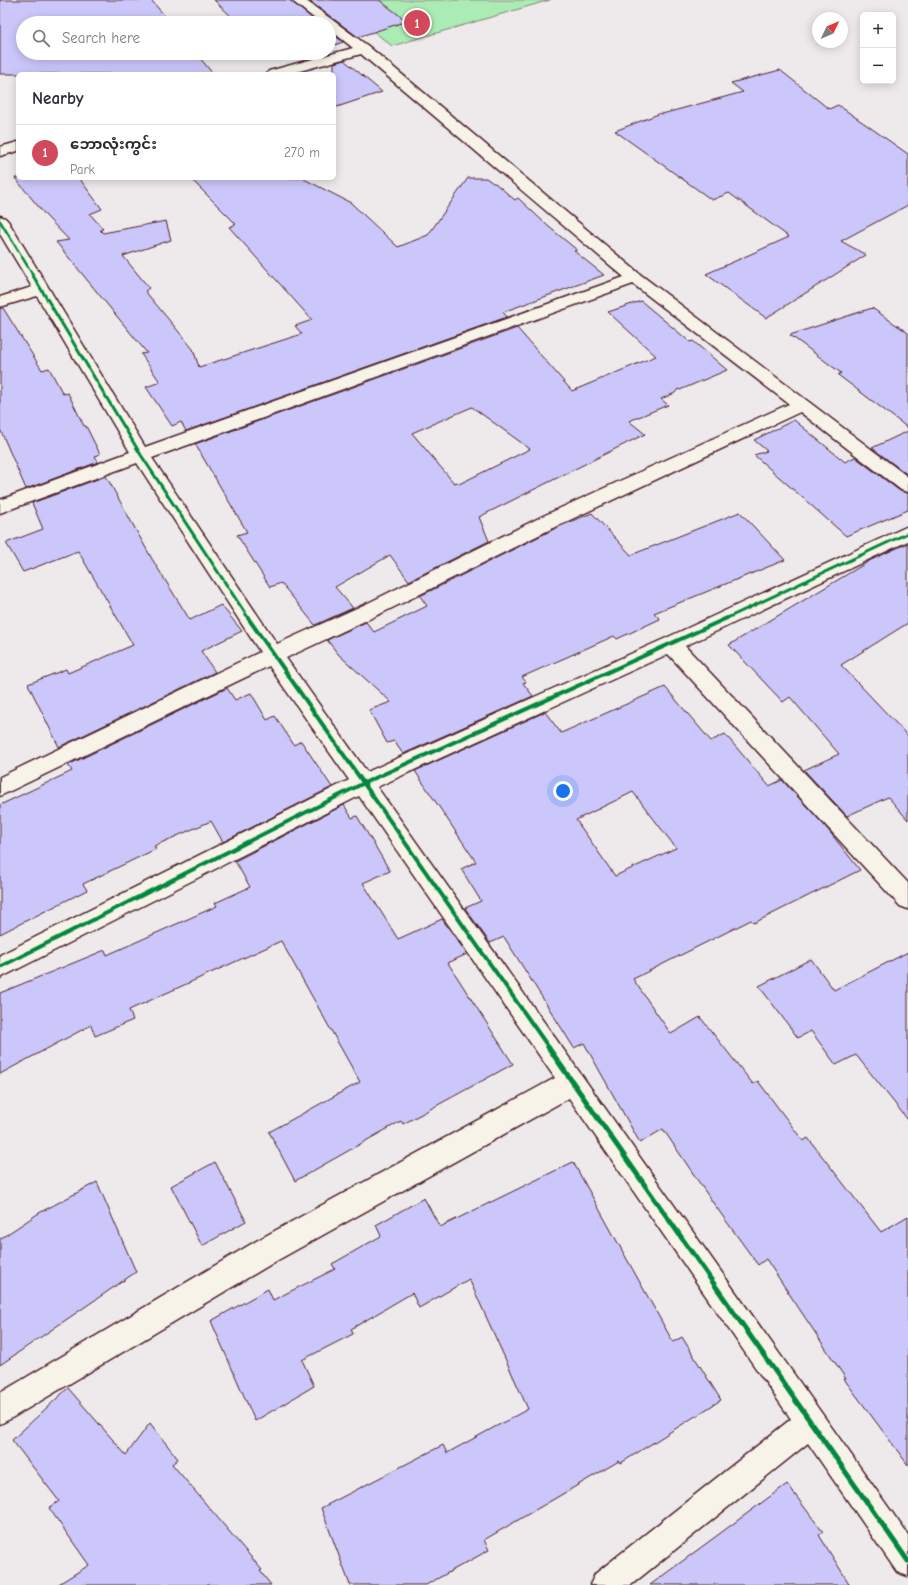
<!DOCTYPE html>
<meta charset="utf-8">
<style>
:root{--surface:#fff;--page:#f2f2f3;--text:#2b2b33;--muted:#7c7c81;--line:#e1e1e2;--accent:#d1495b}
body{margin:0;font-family:"Comic Neue","Noto Sans Myanmar",sans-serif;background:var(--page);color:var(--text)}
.controls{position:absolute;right:12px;top:12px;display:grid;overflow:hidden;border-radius:6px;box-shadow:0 2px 10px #0003}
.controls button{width:36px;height:36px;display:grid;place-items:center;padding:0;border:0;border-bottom:1px solid var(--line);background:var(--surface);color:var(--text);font:20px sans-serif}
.compass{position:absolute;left:812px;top:12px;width:36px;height:36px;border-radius:50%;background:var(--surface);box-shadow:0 2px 10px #0003;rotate:46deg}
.you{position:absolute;left:563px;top:791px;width:14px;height:14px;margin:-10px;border:3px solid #fff;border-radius:50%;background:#1a73e8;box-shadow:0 0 0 6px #1a73e833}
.badge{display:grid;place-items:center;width:26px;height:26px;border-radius:50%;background:var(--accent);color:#fff;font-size:13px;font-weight:700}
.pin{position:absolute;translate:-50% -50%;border:2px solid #fff;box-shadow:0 1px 4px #0006}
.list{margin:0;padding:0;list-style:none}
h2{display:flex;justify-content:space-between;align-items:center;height:52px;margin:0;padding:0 16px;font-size:17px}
h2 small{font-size:13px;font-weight:400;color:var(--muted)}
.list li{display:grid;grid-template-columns:26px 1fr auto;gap:12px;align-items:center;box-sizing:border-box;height:56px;padding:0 16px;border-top:1px solid var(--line)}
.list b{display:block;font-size:15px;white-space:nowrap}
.list p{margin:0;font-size:13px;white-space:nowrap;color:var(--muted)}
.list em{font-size:13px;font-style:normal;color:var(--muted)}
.icon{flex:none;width:22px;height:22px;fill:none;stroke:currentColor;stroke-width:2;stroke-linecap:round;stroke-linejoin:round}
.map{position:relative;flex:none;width:908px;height:1585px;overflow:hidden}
.search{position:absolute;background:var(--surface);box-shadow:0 2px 10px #0003;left:16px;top:16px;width:320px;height:44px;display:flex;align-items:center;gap:10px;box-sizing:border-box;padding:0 14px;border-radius:22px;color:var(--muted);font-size:15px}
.panel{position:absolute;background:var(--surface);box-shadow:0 2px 10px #0003;left:16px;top:72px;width:320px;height:108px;border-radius:6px}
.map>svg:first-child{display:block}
</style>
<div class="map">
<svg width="908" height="1585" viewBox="0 0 908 1585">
<rect width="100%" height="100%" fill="#eeeaec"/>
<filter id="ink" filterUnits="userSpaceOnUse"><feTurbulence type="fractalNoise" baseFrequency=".025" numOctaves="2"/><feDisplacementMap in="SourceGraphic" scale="8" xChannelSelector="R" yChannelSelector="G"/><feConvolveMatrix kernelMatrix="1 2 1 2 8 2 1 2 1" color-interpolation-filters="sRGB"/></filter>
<g filter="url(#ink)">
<path fill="#abebb4" stroke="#7a8570" d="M 334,0 L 550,0 L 392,46 Z"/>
<g fill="#cbc7fa" stroke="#4a1f2b" fill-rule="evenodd">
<path d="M 0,0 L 151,0 L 171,23 L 23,23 L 23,53 L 196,53 L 213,74 L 0,74 Z"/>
<path d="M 214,0 L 290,0 L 318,23 L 238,23 Z"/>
<path d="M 308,0 L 379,0 L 407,21 L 358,37 Z"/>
<path d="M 329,31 L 343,42 L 329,47 Z"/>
<path d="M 344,60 L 382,92 L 334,108 L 334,63 Z"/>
<path d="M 780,70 L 829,109 L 838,105 L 908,154 L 908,205 L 841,241 L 866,255 L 766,318 L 706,274 L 789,237 L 729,193 L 712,200 L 615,131 L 661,113 L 662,114 L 743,92 L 731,83 Z"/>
<path d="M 15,178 L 79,178 L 102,209 L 90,214 L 103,229 L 100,230 L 103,233 L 166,221 L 171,240 L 123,256 L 149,288 L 145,291 L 193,349 L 199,367 L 302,334 L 295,326 L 312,320 L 229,227 L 236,224 L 190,178 L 302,178 L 351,203 L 398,247 L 428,235 L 468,178 L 486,178 L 493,183 L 495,183 L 515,200 L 518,198 L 549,227 L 577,250 L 574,251 L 604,275 L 503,312 L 507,317 L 186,431 L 181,422 L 172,426 L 146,387 L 160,382 L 141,354 L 147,353 L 56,242 L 69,240 L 46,216 Z"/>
<path d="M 641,301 L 690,342 L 693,341 L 727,370 L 680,390 L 678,389 L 675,393 L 661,399 L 668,405 L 629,421 L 645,434 L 479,517 L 489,541 L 409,581 L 390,555 L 335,587 L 353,608 L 315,625 L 281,583 L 270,587 L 237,535 L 247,532 L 195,444 L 517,328 L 572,391 L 656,356 L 608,312 ZM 472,407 L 530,449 L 459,484 L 457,482 L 454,483 L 412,433 Z"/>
<path d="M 0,308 L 3,308 L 42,370 L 49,368 L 63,394 L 68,393 L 84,426 L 86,426 L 100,454 L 95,456 L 98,462 L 26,489 L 0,429 Z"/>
<path d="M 872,308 L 908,333 L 908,428 L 838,375 L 841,373 L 790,335 Z"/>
<path d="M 794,420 L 845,462 L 855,457 L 900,491 L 908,493 L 908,510 L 846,536 L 754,455 L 767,451 L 754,440 Z"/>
<path d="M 908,431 L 908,475 L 872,448 Z"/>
<path d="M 106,476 L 152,559 L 190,620 L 221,605 L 242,631 L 201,651 L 215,672 L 59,747 L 28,684 L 66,669 L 68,673 L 133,645 L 78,551 L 23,572 L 6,543 L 43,529 L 32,503 Z"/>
<path d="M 740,512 L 785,560 L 654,613 L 660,619 L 617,639 L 614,636 L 522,677 L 526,682 L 523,683 L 533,696 L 403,754 L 394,741 L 387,743 L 369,710 L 391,702 L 339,655 L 327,640 L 366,622 L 374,632 L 427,606 L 420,596 L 558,527 L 592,513 L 631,555 Z"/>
<path d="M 908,543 L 908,623 L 841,665 L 908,736 L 908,820 L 888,797 L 847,816 L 804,770 L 839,754 L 790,697 L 783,702 L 729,645 L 871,560 Z"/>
<path d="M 665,687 L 711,741 L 725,734 L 769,786 L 782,780 L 825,826 L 860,870 L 754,923 L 751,920 L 633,979 L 671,1034 L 700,1017 L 753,1084 L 758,1081 L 803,1141 L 808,1138 L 881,1232 L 908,1216 L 908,1465 L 844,1379 L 846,1379 L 766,1259 L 758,1265 L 711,1200 L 663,1129 L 640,1143 L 584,1043 L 574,1048 L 504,937 L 490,943 L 465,908 L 481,901 L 461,869 L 476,862 L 415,771 L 545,712 L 561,733 ZM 633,792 L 676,848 L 615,876 L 576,820 Z"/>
<path d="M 227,688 L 235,700 L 251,693 L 267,720 L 275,716 L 294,745 L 301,741 L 332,787 L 223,842 L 211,821 L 154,846 L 156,849 L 83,884 L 87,890 L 0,934 L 0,805 L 72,771 L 68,765 Z"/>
<path d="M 344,805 L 352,818 L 357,816 L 390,871 L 363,883 L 398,939 L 442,919 L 467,954 L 448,963 L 513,1064 L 403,1124 L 401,1121 L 295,1181 L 269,1132 L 360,1082 L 281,941 L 129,1010 L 133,1020 L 95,1036 L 91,1025 L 0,1074 L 0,993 L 105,950 L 107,955 L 217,906 L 215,903 L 250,887 L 235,861 Z"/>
<path d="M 908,952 L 908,1120 L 856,1055 L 836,1065 L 811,1031 L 798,1038 L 759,986 L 811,959 L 834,990 Z"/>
<path d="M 215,1162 L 246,1221 L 202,1246 L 171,1186 Z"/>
<path d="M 573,1162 L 673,1342 L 682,1337 L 721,1400 L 621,1463 L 619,1461 L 484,1540 L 489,1550 L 426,1585 L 350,1585 L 321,1508 L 443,1445 L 447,1453 L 528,1409 L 469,1279 L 419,1308 L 412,1293 L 351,1329 L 353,1334 L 302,1360 L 314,1386 L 255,1421 L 211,1321 L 268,1289 L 273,1300 L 335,1269 L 332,1264 L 381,1236 L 376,1225 L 424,1198 L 440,1227 Z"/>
<path d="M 97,1182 L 136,1272 L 0,1365 L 0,1239 L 39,1213 Z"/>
<path d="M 68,1388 L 126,1455 L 150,1423 L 178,1459 L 172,1464 L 262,1570 L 260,1571 L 271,1585 L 57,1585 L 89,1565 L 49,1508 L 59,1501 L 12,1440 Z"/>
<path d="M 787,1484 L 823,1532 L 819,1535 L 850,1585 L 650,1585 Z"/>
</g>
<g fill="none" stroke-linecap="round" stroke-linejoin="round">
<g stroke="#4a1f2b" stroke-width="3">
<g id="street">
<path d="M 291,0 L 305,0 L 368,46 L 641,275 L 908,477 L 908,492 L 901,490 L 800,412 L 557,526 L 384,612 L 286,658 L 367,772 L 664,639 L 908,526 L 908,541 L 685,646 L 908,883 L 908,909 L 900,906 L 668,654 L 377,787 L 908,1535 L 908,1576 L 897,1572 L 808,1443 L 631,1585 L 590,1585 L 595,1574 L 791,1419 L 569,1098 L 278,1260 L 10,1419 L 0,1424 L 0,1393 L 258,1240 L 555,1078 L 359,796 L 0,978 L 0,955 L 349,780 L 269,666 L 0,796 L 0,777 L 260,652 L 137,463 L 0,513 L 0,500 L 130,452 L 37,296 L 0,307 L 0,297 L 32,287 L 0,234 L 0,216 L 5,218 L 8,221 L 145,447 L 624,277 L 361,54 L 289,74 L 267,74 L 269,71 L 353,48 L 329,29 L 329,23 L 320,23 ZM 633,284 L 789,404 L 543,516 L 370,602 L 277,644 L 152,458 Z"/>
<path d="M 18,142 L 18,151 L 0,156 L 0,147 Z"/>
</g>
</g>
<use href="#street" fill="#f7f3e8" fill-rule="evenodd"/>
<g stroke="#f7f3e8" stroke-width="4">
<path id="cycleway-far3" d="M 0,221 L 33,275"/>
</g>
<g stroke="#f7f3e8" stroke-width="5">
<g id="cycleway-far2">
<path d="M 32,274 L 141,455 L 249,619"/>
<path d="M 725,619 L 908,533"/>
</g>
</g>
<g stroke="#f7f3e8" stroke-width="6">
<g id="cycleway-far1">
<path d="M 248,618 L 549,1048"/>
<path d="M 0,967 L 364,783 L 727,618"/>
</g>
</g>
<g stroke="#f7f3e8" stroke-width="8">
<path id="cycleway" d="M 548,1047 L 908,1561"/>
</g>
<use href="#cycleway-far3" stroke="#00873e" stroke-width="2.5"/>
<use href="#cycleway-far2" stroke="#00873e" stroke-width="3"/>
<use href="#cycleway-far1" stroke="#00873e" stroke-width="4"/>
<use href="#cycleway" stroke="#00873e" stroke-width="5"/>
</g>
</g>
</svg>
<div class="controls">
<button>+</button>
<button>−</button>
</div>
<svg class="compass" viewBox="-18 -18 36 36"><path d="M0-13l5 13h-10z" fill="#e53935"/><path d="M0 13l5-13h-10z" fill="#7c7c81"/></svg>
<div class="you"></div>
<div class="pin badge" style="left:417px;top:23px">1</div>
<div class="search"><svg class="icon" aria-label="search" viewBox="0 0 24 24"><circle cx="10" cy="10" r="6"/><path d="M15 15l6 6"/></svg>Search here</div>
<section class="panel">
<h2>Nearby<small></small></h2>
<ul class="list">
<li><span class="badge">1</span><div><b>ဘောလုံးကွင်း</b><p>Park</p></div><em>270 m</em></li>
</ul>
</section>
</div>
